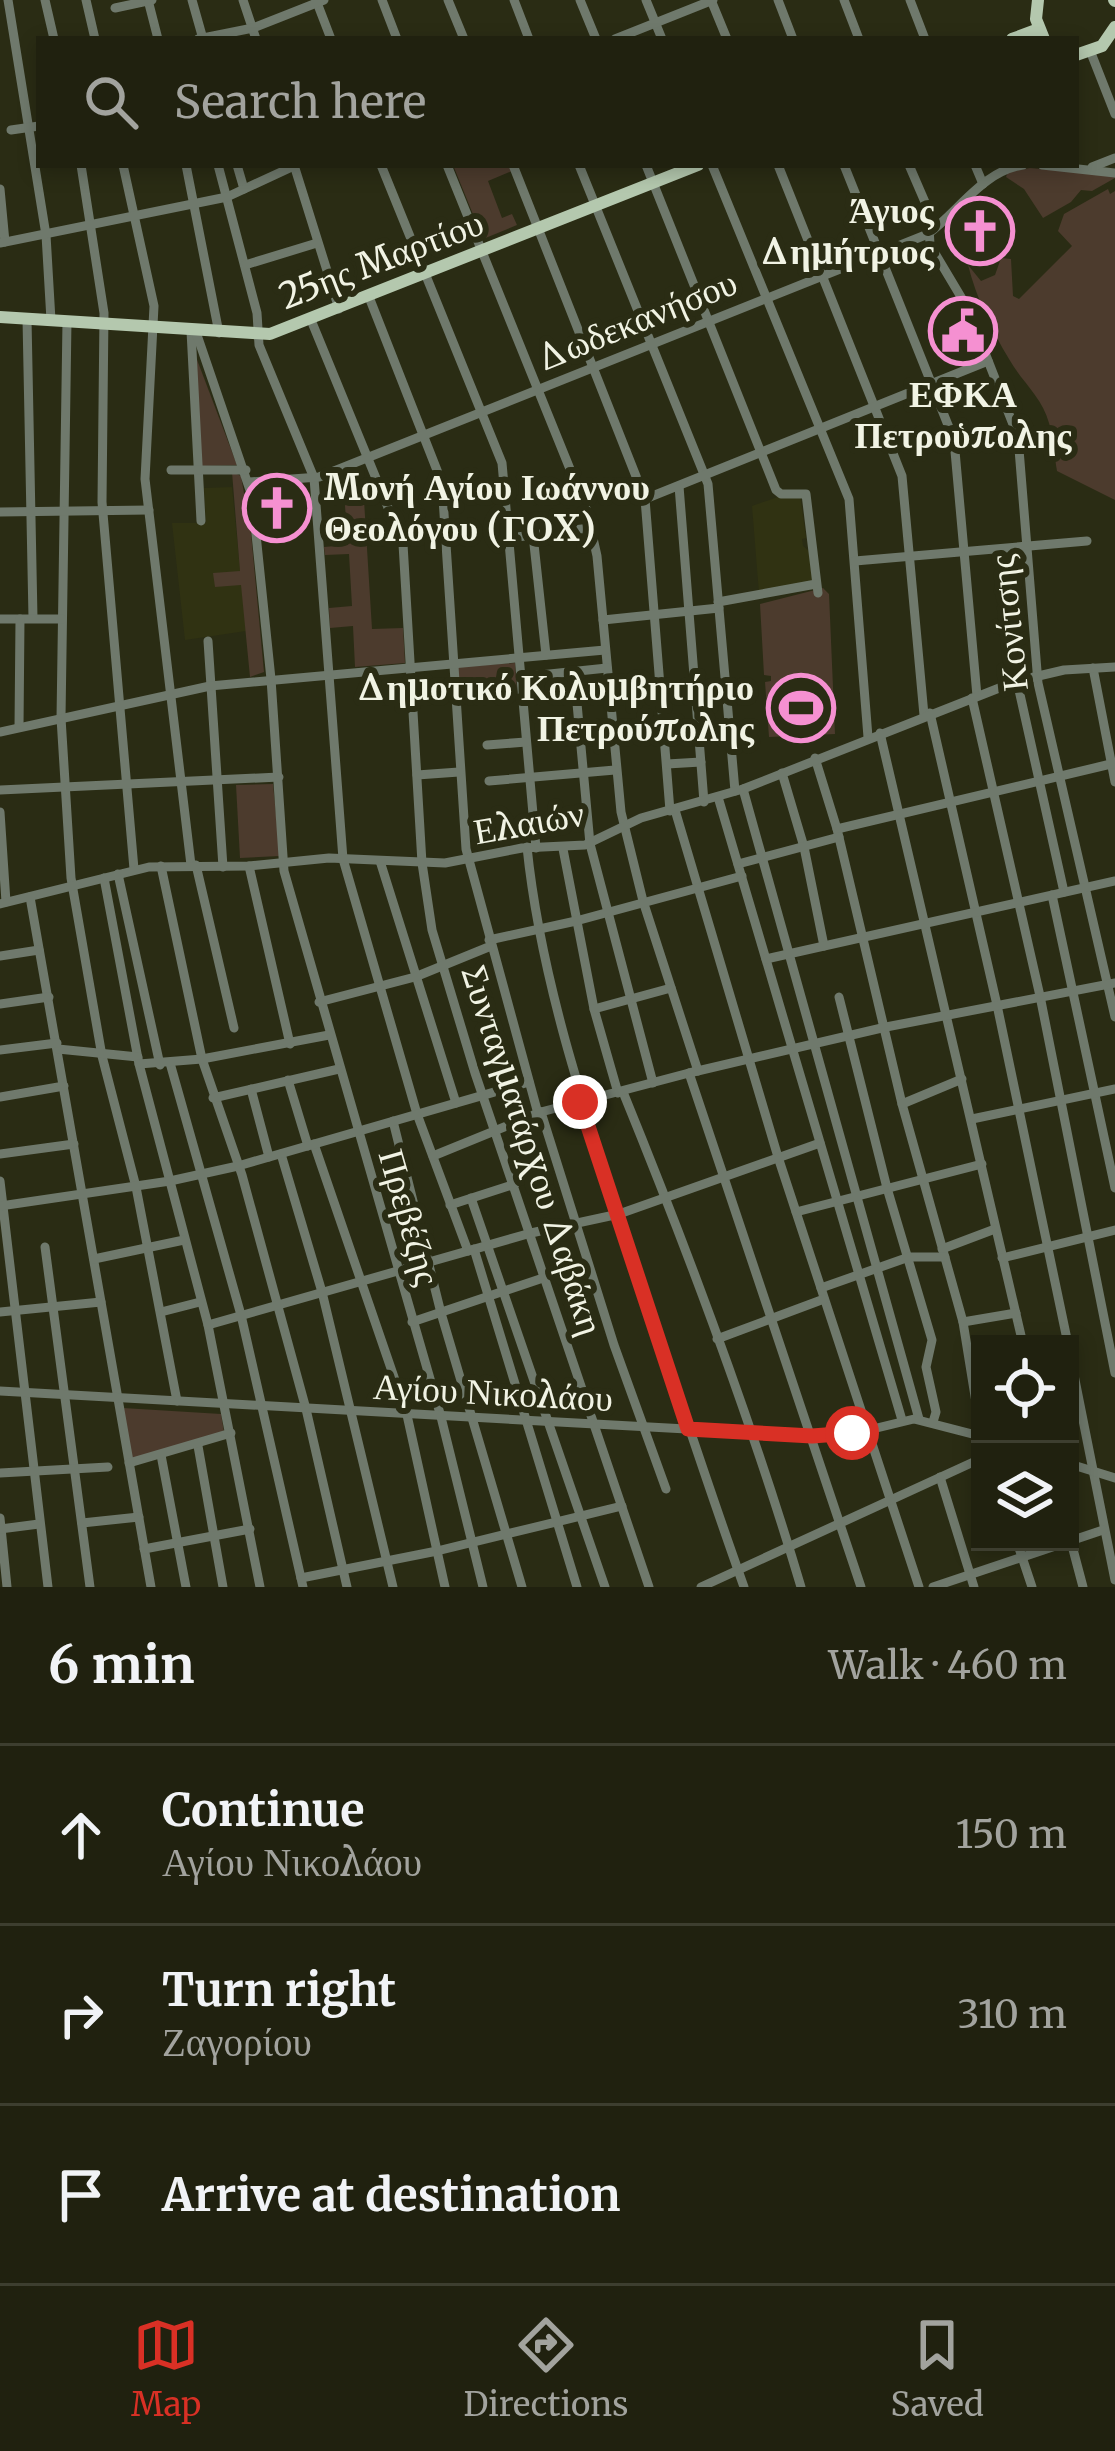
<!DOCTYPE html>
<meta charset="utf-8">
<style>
:root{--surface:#20210f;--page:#282918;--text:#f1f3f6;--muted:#a2a39e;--line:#3d3e2f;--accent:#d93025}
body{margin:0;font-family:Merriweather,serif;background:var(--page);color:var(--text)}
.controls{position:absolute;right:36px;bottom:36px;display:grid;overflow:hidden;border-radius:0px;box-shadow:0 6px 18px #0003}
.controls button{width:108px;height:108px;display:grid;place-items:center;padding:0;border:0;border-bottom:3px solid var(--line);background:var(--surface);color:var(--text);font:60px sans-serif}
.stop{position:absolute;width:36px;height:36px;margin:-27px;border:9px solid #d93025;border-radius:50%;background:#fff}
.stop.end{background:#d93025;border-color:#fff;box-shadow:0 3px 12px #0008}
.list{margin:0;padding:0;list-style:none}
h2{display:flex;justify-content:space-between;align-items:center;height:156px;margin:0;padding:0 48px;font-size:51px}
h2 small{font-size:39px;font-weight:400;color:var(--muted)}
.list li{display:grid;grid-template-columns:78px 1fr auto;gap:36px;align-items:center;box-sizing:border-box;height:180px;padding:0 48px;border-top:3px solid var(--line)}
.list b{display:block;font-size:45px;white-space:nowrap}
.list p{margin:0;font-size:39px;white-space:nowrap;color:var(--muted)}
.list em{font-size:39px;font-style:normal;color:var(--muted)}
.icon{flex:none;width:66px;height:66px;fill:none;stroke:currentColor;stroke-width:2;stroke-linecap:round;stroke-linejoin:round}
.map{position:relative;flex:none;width:1115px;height:1587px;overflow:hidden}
.search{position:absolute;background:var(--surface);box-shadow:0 6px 18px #0003;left:36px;right:36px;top:36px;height:132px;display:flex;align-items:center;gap:30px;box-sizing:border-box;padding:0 42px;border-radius:0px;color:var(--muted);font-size:45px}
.sheet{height:696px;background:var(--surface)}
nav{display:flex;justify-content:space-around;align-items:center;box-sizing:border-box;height:168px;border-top:3px solid var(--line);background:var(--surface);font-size:33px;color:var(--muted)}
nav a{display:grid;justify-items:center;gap:6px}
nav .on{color:var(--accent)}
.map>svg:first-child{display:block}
</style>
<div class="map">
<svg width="1115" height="1587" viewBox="0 0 1115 1587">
<rect width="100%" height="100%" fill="#2a2c14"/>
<g fill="#303212">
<path d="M 232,487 L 246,631 L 185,640 L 172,523 L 206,523 L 204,488 Z"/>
<path d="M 800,495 L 806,538 L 802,539 L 803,546 L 809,551 L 813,582 L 759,593 L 752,506 L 778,497 Z"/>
</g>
<g fill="#4c3b2d">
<path d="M 453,165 L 510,165 L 512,171 L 488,181 L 502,218 L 512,214 L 517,225 L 483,239 Z"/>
<path d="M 1030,168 L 1115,175 L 1115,178 L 1092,191 L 1081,190 L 1071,202 L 1043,218 L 1024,189 L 1006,177 L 1008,172 Z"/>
<path d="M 1108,189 L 1110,194 L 1115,191 L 1115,500 L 1057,471 C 1054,455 1054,438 1049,423 C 1042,397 1022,382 1009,359 C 992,331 976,297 968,265 L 981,281 L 995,275 L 1001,258 L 1011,259 L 1013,296 L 1019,299 L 1072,246 L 1058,231 L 1064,214 Z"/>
<path d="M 196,357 L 237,465 L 200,466 Z"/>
<path d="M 232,472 L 241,476 L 251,534 L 264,672 L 250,677 L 241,585 L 215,587 L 213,573 L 240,571 Z"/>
<path d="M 364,500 L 372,629 L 403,628 L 405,663 L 355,667 L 353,626 L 330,628 L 329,608 L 352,606 L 349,554 L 325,555 L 324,547 L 348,545 L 345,506 L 347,502 Z"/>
<path d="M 823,588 L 829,594 L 835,734 L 769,737 L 765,682 L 771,681 L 771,676 L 764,675 L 760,604 Z"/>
<path d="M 515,663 L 517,693 L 460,698 L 457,667 Z"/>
<path d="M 273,784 L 280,856 L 240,858 L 236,785 Z"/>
<path d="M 123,1408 L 221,1414 L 224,1432 L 131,1459 Z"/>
</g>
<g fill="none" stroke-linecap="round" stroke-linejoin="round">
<g stroke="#6f796c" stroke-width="9">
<path d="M 8,0 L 46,235 L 51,320"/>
<path d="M 45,0 L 54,39"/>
<path d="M 86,0 L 95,39"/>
<path d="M 148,0 L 158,39"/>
<path d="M 192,0 L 203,39"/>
<path d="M 243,0 L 256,39"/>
<path d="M 316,0 L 331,39"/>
<path d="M 382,0 L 397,39"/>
<path d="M 448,0 L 464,39"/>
<path d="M 514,0 L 529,39"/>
<path d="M 580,0 L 596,39"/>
<path d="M 646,0 L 662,39"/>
<path d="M 711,0 L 727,39"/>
<path d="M 778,0 L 793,39"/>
<path d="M 844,0 L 859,39"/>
<path d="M 910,0 L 925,39"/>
<path d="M 115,8 L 152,0"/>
<path d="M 198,39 L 253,28 L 324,0"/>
<path d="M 615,39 L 713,0"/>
<path d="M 1091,53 L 1115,114"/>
<path d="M 11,130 L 39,126"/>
<path d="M 81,165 L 104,313 L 102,502 L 134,869"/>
<path d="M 123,165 L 154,306 L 145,479 L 191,865"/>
<path d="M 186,165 L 219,333"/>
<path d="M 218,165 L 257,313 L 259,345 L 314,478 L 343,859 L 417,1114 L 468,1251"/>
<path d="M 237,165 L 244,189"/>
<path d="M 294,165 L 339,309"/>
<path d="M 381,165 L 502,463 L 536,848"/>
<path d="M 447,165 L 587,511 L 597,556 L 621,812 L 643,901 L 698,1071"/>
<path d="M 513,165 L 645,499 L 670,811"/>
<path d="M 579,165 L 708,484 L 735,791"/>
<path d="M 646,165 L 776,490 L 781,494 L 806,494 L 818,593"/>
<path d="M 712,165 L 849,499 L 868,737"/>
<path d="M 778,165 L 902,476 L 924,715"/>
<path d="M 844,165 L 954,440 L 977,696"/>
<path d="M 909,165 L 928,209 L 930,245 L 967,307 L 1018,437 L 1038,683 L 1115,1017"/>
<path d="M 975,165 L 983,184"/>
<path d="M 1042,165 L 1115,173"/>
<path d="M 1092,167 L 1115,158"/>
<path d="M 0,189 L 5,242"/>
<path d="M 0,243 L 227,197 L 294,166"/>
<path d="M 245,265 L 317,243"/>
<path d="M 369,297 L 442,483 L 466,849 L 537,1110 L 541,1112 L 614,1345 L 666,1489"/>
<path d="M 27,319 L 33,618"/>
<path d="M 311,320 L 403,544 L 422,863 L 432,930 L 475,1073 L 649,1587"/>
<path d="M 67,321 L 61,718 L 71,878 L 102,1056 L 136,1187 L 177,1401"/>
<path d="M 191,331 L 201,521"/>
<path d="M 196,332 L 252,496 L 271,679 L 284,871 L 441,1417 L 483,1587"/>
<path d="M 171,470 L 246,470"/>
<path d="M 249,482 L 319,477 L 928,234 C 959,211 983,171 1023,165"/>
<path d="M 679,486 L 704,802"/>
<path d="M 645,499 L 988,361"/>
<path d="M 0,512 L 149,510"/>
<path d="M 533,535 L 546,655"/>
<path d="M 509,538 L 590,528"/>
<path d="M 855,561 L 1087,541"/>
<path d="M 718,602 L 816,584"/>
<path d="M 0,619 L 62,619"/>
<path d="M 603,620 L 719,608"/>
<path d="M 208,641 L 223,867"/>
<path d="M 1093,668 L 1115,782"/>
<path d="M 574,671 L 590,844 L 653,1083"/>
<path d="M 521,677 L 607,668"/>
<path d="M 1017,681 L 1064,892"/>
<path d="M 972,698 L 1040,996 L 1115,1373"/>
<path d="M 930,713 L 997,1005 L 1068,1344"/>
<path d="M 19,727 L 20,619"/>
<path d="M 0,732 L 210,686 L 605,650"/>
<path d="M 880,733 L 1023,1344"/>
<path d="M 487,745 L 526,742"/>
<path d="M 815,758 L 837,829 L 902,1104 L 963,1322 L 980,1427"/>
<path d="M 667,764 L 701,762"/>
<path d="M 782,773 L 804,847 L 824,946"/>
<path d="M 417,775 L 459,772"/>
<path d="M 489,781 L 615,770"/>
<path d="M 743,789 L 919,1419"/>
<path d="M 0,790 L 279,777"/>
<path d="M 718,797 L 902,1420"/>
<path d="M 675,810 L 778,1157 L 919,1587"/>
<path d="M 0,812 L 6,902"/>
<path d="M 837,829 L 1115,763"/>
<path d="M 527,847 C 540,974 582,1101 621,1221 C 661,1344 701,1466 744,1587"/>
<path d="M 563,849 L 594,1009 L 618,1093"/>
<path d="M 380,861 L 456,1103"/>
<path d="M 738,864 L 839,837"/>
<path d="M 196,865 L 234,1028"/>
<path d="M 161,866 L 202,1059 L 242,1175 L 306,1409 L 347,1587"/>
<path d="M 249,866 L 290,1044"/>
<path d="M 118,874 L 160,1065"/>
<path d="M 104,878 L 139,1064 L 208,1325 L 260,1587"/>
<path d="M 1052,895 L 1115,1188"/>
<path d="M 30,897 L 151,1587"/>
<path d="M 0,904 L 149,867 L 249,866 L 329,858 L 445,863 L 522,848 L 585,845 L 641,818 L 743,789 L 1017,681 L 1064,670 L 1115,667"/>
<path d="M 489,940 L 576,921 L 742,876"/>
<path d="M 0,956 L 39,950"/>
<path d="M 766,959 L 1115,881"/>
<path d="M 839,997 L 887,1188 L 932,1340 L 926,1367 L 936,1412 L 933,1422"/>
<path d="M 319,1002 L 415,977 L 491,946"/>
<path d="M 0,1004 L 49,997"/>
<path d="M 594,1009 L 671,988"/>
<path d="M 58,1049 L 138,1057"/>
<path d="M 0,1050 L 57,1043"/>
<path d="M 170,1063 L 241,1315 L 303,1587"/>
<path d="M 139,1064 L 202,1059 L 329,1035"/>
<path d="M 689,1073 L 861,1587"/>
<path d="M 288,1080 L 308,1146"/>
<path d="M 251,1089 L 269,1157"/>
<path d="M 623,1092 C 689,1254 751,1419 801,1587"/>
<path d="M 0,1097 L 64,1086"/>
<path d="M 213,1098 L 339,1069"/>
<path d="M 902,1104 L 962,1079"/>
<path d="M 972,1119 L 1115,1089"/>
<path d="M 393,1121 L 441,1313 L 522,1587"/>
<path d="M 314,1144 L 407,1415 L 445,1587"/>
<path d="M 0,1154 L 74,1144"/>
<path d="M 281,1154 L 322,1292 L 393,1587"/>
<path d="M 433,1156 L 541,1112 L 689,1073 L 886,1027 L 1115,983"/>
<path d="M 0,1181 L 48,1587"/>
<path d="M 471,1198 L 605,1587"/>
<path d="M 450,1205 L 515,1184"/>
<path d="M 0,1206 L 170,1181 L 238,1166 L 529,1082"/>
<path d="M 796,1212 L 982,1164"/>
<path d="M 45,1247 L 90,1587"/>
<path d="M 474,1249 L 577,1587"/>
<path d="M 942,1249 L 995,1229"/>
<path d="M 1002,1258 L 1115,1230"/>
<path d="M 94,1259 L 184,1240"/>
<path d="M 821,1288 L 909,1257 L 945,1257"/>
<path d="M 0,1312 L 101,1302"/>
<path d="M 161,1312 L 200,1302"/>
<path d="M 412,1322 L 546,1277"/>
<path d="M 963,1322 L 1016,1313"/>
<path d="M 208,1325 L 531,1233 L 619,1214 L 820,1143"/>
<path d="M 717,1339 L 824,1299"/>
<path d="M 1070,1355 L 1115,1580"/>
<path d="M 0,1391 L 812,1436 L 852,1434 L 914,1419 L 980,1436"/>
<path d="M 198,1446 L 223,1587"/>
<path d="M 161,1455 L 186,1587"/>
<path d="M 129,1463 L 231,1433"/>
<path d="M 1070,1464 L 1115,1478"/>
<path d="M 0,1473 L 108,1467"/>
<path d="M 940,1477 L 974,1587"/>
<path d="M 0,1518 L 7,1587"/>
<path d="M 82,1523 L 139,1517"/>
<path d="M 0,1529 L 39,1524"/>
<path d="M 1070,1538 L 1083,1587"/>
<path d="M 1017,1542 L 1032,1587"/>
<path d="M 144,1549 L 250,1529"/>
<path d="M 301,1578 L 437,1551 L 622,1506"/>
<path d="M 701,1587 L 980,1459"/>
<path d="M 933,1587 L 1103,1530"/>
</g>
<g stroke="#b4c8ae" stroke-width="12">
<path d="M 1038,0 L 1036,19 L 1044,39"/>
<path d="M 1114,0 L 1115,1"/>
<path d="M 1012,39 L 1039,29"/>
<path d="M 1076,55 L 1102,46 L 1115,27"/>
<path d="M 0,317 L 270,334 L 698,165"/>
</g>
</g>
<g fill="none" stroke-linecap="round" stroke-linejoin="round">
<path stroke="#d93025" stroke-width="15" d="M 580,1102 L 688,1429 L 812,1436 L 852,1433"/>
</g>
<defs>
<g id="church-ring" transform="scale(3.45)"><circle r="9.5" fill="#2a2c14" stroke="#f590d1" stroke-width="1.5"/><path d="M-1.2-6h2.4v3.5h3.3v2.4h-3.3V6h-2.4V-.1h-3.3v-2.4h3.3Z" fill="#f590d1"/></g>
<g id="civic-ring" transform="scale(3.45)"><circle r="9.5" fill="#2a2c14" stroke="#f590d1" stroke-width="1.5"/><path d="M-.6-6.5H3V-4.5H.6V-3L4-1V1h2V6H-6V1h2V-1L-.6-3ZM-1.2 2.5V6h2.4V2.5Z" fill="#f590d1"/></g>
<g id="stadium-ring" transform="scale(3.45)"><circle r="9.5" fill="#2a2c14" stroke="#f590d1" stroke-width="1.5"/><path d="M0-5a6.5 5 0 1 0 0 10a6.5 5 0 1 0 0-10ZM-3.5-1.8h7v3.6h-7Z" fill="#f590d1"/></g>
</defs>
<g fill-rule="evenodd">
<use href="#church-ring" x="980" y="231"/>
<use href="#civic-ring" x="963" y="331"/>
<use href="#church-ring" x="277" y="508"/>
<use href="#stadium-ring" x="801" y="708"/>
</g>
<g text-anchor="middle" stroke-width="12" stroke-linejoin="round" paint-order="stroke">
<g font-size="36" font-weight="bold" fill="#f1f3e4" stroke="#2a2c14" text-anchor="end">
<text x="934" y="223">Άγιος<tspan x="934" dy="41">Δημήτριος</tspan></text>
<text x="963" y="407" text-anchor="middle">ΕΦΚΑ<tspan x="963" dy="41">Πετροὑπολης</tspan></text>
<text x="324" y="500" text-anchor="start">Μονή Αγίου Ιωάννου<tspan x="324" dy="41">Θεολόγου (ΓΟΧ)</tspan></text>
<text x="754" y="700">Δημοτικό Κολυμβητήριο<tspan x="754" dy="41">Πετρούπολης</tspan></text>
</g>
<g font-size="36" fill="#f1f3e4" stroke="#2a2c14">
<text transform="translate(381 259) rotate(-21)" y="13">25ης Μαρτίου</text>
<text transform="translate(636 320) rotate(-22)" y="13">Δωδεκανήσου</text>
<text transform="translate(1008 623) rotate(-96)" y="13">Κονίτσης</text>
<text transform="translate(529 822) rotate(-10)" y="13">Ελαιών</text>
<text transform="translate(533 1150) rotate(72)" y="13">Συνταγματάρχου Δαβάκη</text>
<text transform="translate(410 1217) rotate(74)" y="13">Πρεβέζης</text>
<text transform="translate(493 1392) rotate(3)" y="13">Αγίου Νικολάου</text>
</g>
</g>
</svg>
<div class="controls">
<button><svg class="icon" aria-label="locate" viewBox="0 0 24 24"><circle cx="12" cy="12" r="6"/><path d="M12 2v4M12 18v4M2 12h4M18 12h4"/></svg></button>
<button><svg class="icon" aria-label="layers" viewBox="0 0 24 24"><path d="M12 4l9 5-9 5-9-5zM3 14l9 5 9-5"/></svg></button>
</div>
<div class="stop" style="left:852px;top:1433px"></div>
<div class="stop end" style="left:580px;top:1102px"></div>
<div class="search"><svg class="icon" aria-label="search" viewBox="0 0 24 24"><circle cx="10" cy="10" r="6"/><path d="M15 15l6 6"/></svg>Search here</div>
</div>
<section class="sheet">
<h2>6 min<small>Walk · 460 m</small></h2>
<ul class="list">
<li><svg class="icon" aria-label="ahead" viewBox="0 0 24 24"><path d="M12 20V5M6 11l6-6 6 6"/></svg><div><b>Continue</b><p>Αγίου Νικολάου</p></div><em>150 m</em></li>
<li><svg class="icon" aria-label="right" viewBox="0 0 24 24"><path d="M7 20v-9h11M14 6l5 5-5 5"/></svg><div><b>Turn right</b><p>Ζαγορίου</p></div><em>310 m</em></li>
<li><svg class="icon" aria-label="arrive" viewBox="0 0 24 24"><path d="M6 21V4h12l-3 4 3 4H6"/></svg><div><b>Arrive at destination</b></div></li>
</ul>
</section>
<nav>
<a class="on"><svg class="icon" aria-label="map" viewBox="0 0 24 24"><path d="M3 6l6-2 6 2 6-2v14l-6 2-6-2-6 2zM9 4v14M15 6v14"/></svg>Map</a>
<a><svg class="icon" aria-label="directions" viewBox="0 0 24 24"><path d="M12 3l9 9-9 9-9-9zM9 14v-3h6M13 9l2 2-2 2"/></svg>Directions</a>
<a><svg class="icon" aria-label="saved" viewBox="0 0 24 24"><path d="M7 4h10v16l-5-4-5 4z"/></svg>Saved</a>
</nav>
